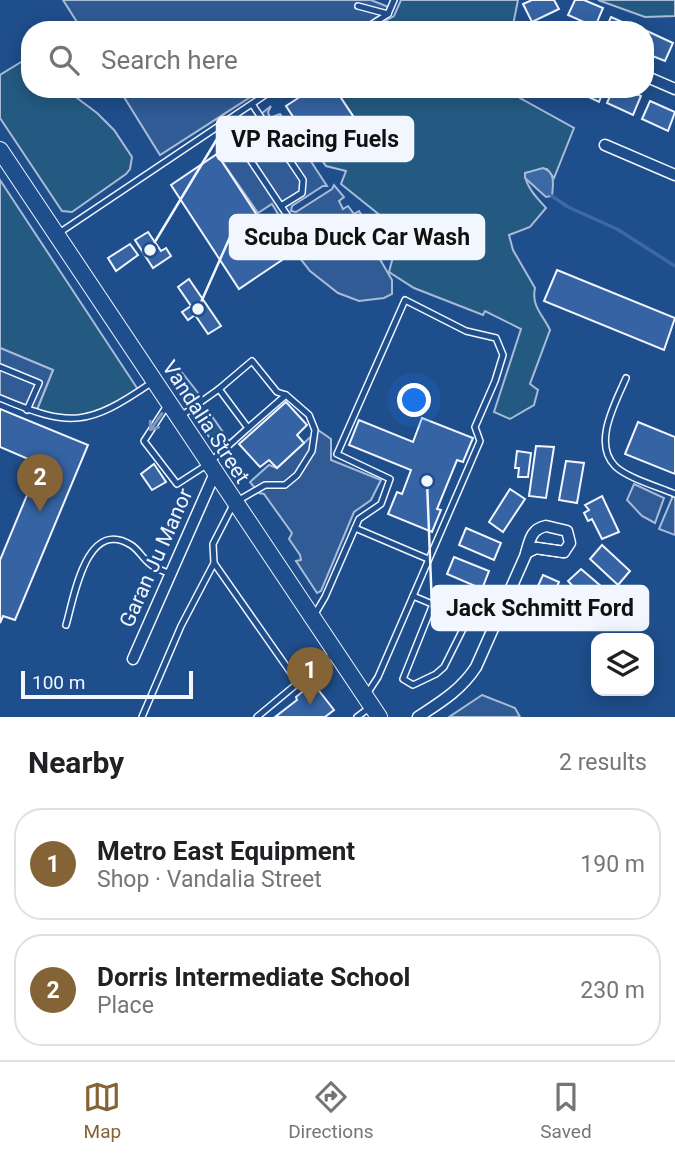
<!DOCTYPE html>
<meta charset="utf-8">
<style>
:root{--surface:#fff;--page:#f6f6f6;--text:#202124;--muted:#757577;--line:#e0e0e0;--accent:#846436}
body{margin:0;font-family:Roboto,sans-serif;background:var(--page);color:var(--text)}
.controls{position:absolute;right:21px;bottom:21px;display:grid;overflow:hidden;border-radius:14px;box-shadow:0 4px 18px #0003}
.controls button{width:63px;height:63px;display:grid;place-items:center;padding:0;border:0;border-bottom:2px solid var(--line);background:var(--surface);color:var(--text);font:35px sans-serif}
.scale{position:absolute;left:21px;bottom:18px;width:172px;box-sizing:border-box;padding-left:7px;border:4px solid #f2f6ff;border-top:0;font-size:19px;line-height:24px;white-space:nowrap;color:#f2f6ff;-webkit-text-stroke:5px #1f4e8c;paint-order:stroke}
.you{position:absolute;left:415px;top:401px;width:24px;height:24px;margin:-18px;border:5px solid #fff;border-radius:50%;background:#1a73e8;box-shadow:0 0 0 10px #1a73e833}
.badge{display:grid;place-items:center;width:46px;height:46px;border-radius:50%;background:var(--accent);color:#fff;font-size:23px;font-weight:700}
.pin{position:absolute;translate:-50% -58px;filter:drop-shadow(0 2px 4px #0008)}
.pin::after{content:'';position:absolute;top:37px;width:24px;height:21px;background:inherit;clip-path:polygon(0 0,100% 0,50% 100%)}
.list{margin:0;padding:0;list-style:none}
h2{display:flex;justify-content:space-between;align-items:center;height:91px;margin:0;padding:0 28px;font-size:30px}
h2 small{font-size:23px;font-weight:400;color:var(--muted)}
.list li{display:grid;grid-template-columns:46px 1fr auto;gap:21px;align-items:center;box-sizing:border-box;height:112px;margin:0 14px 14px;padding:0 14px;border:2px solid var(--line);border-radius:28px}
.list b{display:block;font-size:26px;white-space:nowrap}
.list p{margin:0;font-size:23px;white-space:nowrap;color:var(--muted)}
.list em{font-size:23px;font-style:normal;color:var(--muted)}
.icon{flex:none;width:38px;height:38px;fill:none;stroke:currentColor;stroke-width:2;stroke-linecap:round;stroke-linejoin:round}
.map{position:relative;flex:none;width:675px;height:717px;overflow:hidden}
.search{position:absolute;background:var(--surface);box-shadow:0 4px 18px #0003;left:21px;right:21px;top:21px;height:77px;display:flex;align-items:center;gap:18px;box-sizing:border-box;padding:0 24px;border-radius:28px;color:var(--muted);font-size:26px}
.sheet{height:343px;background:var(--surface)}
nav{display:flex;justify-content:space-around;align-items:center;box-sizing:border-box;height:98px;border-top:2px solid var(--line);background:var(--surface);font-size:19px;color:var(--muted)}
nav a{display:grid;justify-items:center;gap:4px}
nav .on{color:var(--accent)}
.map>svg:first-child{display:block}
</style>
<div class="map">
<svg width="675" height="717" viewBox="0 0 675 717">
<rect width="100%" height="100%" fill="#1f4e8c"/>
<g fill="#245a82" stroke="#a8bbd7" stroke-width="2">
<path d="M 401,0 L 518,0 L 512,30 L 369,30 L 394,16 Z"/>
<path d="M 598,0 L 675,0 L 675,16 L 645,17 Z"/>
<path d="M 26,59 L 30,60 L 30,89 L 65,89 L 97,113 L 114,130 L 132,157 L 130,169 L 126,174 L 72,212 L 62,211 L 0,118 L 0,75 Z"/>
<path d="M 335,89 L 515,89 L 520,98 L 574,128 L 554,178 L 547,169 L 525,173 C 525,186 537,198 546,208 L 530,227 L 509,235 L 513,250 L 535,288 C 531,306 543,315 550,330 L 530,384 L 538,390 L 534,405 L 510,419 L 494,412 L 521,329 L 485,311 L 483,315 L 414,288 L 389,272 L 398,238 L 392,225 L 341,184 L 346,171 L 326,166 L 311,144 L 353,116 Z"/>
<path d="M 0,180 L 139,391 L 85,418 L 36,412 L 53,370 L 0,348 Z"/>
<path d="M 180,370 L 199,394 L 196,399 L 184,398 L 170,377 Z"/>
<path d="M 207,409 L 229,441 L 227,443 C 212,448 205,431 199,420 L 201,415 Z"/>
</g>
<g fill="#305b95" stroke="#a8bbd7" stroke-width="2">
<path d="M 63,0 L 371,0 L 391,8 L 357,30 L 82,30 Z"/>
<path d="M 119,89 L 263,89 L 160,155 Z"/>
<path d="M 271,106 L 268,112 L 270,118 L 280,114 L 327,186 L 323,186 L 292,206 L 291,211 L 296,212 L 332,189 L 334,185 L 344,197 L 339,201 L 343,209 L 348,206 L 354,214 L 359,211 L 366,222 L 367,237 L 392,280 L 392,294 L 384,298 L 359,301 L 338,293 L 310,271 L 296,253 L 287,258 L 269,229 L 279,226 L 281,219 L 272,204 L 258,213 L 217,154 L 218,148 Z"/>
<path d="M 0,348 L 53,370 L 36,412 L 0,398 Z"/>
<path d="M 318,430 L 331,439 L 331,460 L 381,480 L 371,500 L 354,512 L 321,591 L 317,593 L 296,561 L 301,560 L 300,555 L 289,539 L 292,533 L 264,494 L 259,493 L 250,482 L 269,465 L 277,468 Z"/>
<path d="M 634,484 L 664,498 L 655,523 L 642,516 L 627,500 Z"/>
<path d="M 675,491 L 675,535 L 659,529 Z"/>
<path d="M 482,695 L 515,708 L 520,717 L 449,717 Z"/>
</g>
<path fill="#3b69a3" stroke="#a8bbd7" stroke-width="2" d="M 543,168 C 556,172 553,185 552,196 L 546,197 L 525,178 L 525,173 Z"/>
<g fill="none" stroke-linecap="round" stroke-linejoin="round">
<path stroke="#3b69a3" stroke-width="3.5" d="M 552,196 L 568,207 L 617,229 L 675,266"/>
</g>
<g fill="#3563a3" stroke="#f2f6ff" stroke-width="2">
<path d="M 532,0 L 554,0 L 559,9 L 532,22 L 523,4 Z"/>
<path d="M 575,0 L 584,0 L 603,8 L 595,27 L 568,15 Z"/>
<path d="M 611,17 L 638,29 L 637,30 L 605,30 Z"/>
<path d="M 647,31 L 673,43 L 665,61 L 645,53 Z"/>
<path d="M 312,89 L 335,89 L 353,116 L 311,144 L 286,106 Z"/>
<path d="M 572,89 L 604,89 L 599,102 Z"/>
<path d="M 613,89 L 625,89 L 641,96 L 633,115 L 607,103 Z"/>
<path d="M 650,101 L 675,112 L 668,131 L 642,119 Z"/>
<path d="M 217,154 L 285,258 L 239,289 L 171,185 Z"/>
<path d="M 148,232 L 161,251 L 166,248 L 171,256 L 153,268 L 135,240 Z"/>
<path d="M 130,244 L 138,255 L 116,271 L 108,258 Z"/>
<path d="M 557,270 L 675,318 L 664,350 L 544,301 Z"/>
<path d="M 189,279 L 221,326 L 208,334 L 195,315 L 188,320 L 182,312 L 191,306 L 178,287 Z"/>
<path d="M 286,402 L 307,425 L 297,435 L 304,443 L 277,468 L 269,460 L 260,467 L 239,444 Z"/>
<path d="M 0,409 L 88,445 L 15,620 L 3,616 L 0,623 L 0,560 L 40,464 L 0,447 Z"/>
<path d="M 422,418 L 473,438 L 463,462 L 457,460 L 437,509 L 441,510 L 432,532 L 388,514 L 397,492 L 402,494 L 411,470 L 349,445 L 359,420 L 413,442 Z"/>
<path d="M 638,422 L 675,437 L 675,474 L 625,454 Z"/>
<path d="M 536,446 L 554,447 L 546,498 L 529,496 Z"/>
<path d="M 517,451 L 531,453 L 528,477 L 518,477 L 519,468 L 515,468 Z"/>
<path d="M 566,461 L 584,463 L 577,503 L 559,500 Z"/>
<path d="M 154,464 L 166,482 L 152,490 L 141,474 Z"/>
<path d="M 510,489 L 525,499 L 503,532 L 489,522 Z"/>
<path d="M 602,496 L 619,532 L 602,539 L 592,519 L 588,521 L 584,513 L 589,510 L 585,505 Z"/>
<path d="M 466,528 L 501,543 L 494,560 L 459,545 Z"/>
<path d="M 602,545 L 630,571 L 618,585 L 590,559 Z"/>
<path d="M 454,557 L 489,571 L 482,589 L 447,574 Z"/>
<path d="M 581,569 L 609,593 L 607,596 L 611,600 L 604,607 L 601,603 L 594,609 L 568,581 Z"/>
<path d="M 543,575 L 559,582 L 543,620 L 526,612 Z"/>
<path d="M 313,683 L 334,710 L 325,717 L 275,717 L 297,700 L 296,697 Z"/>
</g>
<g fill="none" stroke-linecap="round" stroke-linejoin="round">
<g stroke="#f2f6ff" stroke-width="8">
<g id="lane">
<path d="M 358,6 L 388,14 L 394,0"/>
<path d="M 363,30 L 388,14"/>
<path d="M 252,104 L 303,180 L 302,193 L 281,206"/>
<path d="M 225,122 L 309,248 L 317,249 L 353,226"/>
<path d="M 59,233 L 274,89"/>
<path d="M 0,367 L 39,383 L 27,410"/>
<path d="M 626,378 C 616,402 592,443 615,466 C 627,478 659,487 675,494"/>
<path d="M 0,398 C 71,428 88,426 151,383"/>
<path d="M 168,404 L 144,441 L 177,484 L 208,464 L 248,428 L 219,389"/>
<path d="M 181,416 L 219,389 L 252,361 L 277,392 L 286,395 L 309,415 L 315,430 L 312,451 L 297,475 L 285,485 L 265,485 L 234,503 L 213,544 L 214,563 L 298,683"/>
<path d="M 248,428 L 286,395"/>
<path d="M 355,528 L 428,559"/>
<path d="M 413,596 L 468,619 L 444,667 L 436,674 L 413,685 L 403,679 L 433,604"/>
<path d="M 315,614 L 325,597 L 359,519 L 381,504 L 390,479 L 337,454 L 405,300 L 466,331 L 496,338 L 503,355 L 495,381 L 475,427 L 480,441 L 378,677 L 367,694"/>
<path d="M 66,625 C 74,598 86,517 131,545 C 139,550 143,559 150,564 C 156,569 164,571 170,574"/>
<path d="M 142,717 L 181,626 L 214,563"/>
<path d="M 257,717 L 334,653"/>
<path d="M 357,717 L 369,708"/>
</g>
</g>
<g stroke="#f2f6ff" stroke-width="13">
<g id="street">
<path d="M 645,76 L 675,89"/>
<path d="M 605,145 L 675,175"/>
<path d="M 546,526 L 567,531 L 570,543 L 564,552 L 536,548 L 526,553 C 530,540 531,529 546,526 Z"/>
<path d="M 133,659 L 215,473"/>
<path d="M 418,717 C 441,702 461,690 476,667 L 527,552 L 536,548 L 564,552"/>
</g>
</g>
<g stroke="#f2f6ff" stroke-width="18">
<path id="primary" d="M 0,150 L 379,717"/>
</g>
<use href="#lane" stroke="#1f4e8c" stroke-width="5"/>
<use href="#street" stroke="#1f4e8c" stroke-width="10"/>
<use href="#primary" stroke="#1f4e8c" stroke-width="16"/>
</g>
<defs><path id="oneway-shaft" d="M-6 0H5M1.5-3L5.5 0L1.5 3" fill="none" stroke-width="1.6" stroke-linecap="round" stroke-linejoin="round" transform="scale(1.75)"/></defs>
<use stroke="#7e9ac0" href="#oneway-shaft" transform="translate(156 422) rotate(125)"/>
<g text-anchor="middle" stroke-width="5" stroke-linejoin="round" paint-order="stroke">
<g font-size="21" fill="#f2f6ff" stroke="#1f4e8c">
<text transform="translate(206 422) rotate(57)" y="7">Vandalia Street</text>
<text transform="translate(156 558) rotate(-66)" y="7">Garan Ju Manor</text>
</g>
</g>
<path fill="none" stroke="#f2f6ff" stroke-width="2.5" d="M150 250L217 139M198 309L230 237M427 481L432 608"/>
<g fill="#f2f6ff" stroke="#1f4e8c" stroke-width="2.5">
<circle cx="150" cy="250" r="7"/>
<circle cx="198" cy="309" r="7"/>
<circle cx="427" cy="481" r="7"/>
</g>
<g fill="#f2f6ff" stroke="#f2f6ff" stroke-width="2.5">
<rect x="217" y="117" width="196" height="44" rx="7"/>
<rect x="230" y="215" width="254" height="44" rx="7"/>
<rect x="432" y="586" width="216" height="44" rx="7"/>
</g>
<g font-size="23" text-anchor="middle" font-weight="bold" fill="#111">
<text x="315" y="147">VP Racing Fuels</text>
<text x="357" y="245">Scuba Duck Car Wash</text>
<text x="540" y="616">Jack Schmitt Ford</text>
</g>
</svg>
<div class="controls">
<button><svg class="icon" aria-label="layers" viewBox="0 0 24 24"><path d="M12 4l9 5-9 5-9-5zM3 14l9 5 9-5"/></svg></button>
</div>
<div class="scale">100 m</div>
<div class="you"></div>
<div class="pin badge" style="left:310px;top:705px">1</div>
<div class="pin badge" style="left:40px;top:512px">2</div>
<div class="search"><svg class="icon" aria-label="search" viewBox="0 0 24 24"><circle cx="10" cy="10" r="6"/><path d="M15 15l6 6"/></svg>Search here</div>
</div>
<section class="sheet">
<h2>Nearby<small>2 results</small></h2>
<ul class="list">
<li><span class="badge">1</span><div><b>Metro East Equipment</b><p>Shop · Vandalia Street</p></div><em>190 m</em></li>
<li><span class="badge">2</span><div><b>Dorris Intermediate School</b><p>Place</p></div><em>230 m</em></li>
</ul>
</section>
<nav>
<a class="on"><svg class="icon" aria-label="map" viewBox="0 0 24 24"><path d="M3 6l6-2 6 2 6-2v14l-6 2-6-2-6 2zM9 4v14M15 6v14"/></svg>Map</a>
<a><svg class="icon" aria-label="directions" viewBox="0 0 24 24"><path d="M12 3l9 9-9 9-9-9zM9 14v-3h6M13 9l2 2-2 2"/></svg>Directions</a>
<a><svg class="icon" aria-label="saved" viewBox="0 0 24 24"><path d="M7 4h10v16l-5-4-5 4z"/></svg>Saved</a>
</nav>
